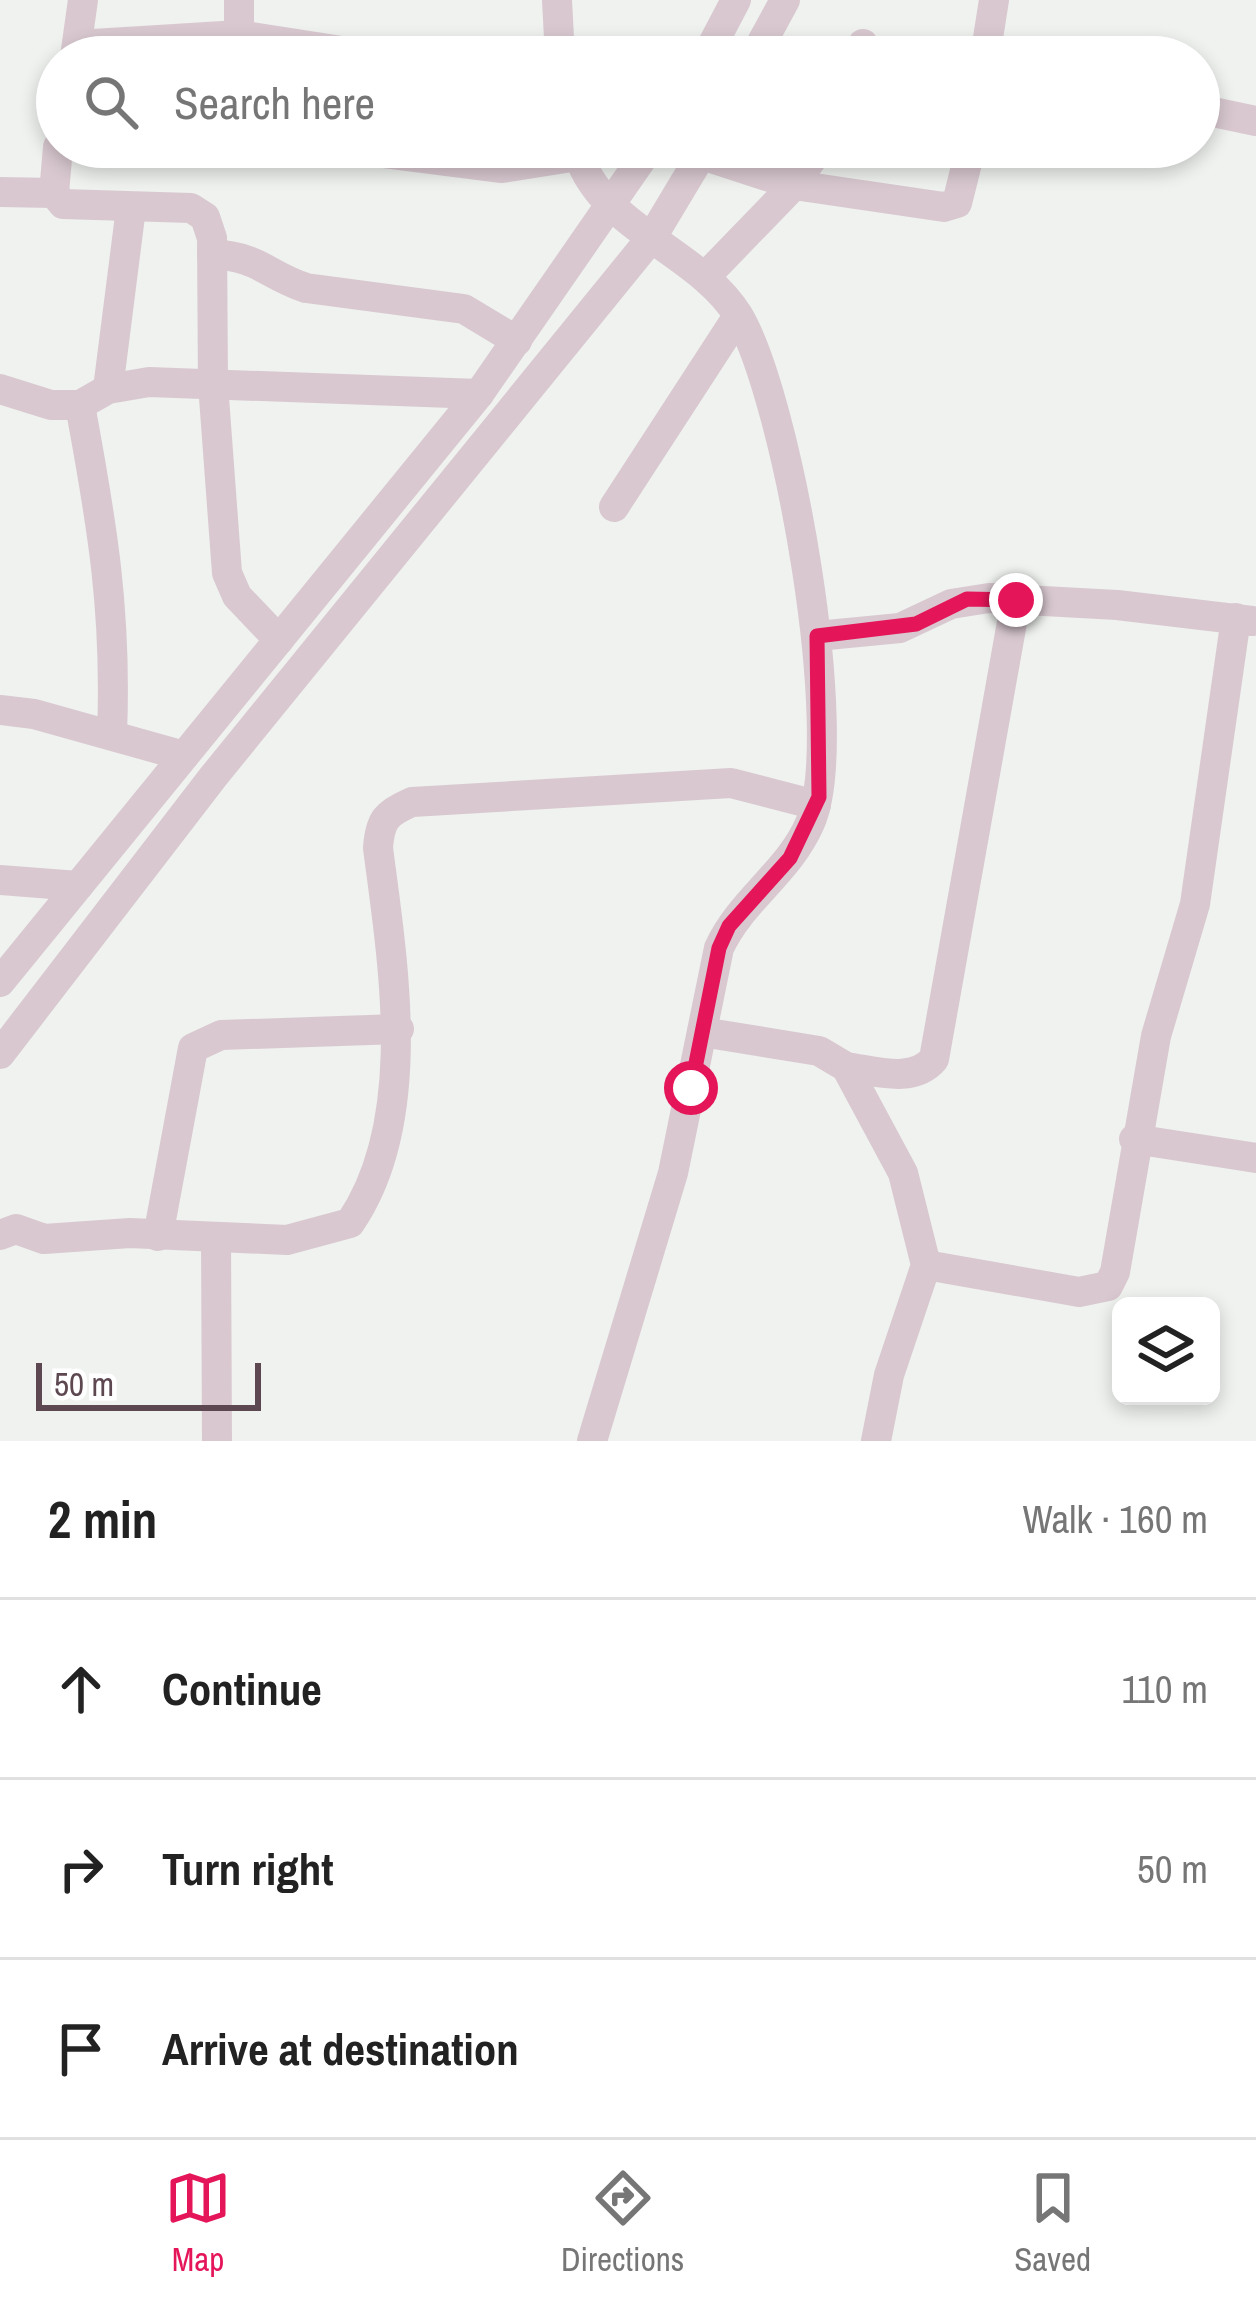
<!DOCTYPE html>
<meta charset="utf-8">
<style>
:root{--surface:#fff;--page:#f2f2f2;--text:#222;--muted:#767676;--line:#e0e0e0;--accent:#e51559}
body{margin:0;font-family:"Archivo Narrow",sans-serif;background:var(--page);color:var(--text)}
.controls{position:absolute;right:36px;bottom:36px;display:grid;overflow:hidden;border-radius:18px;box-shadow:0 6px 18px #0003}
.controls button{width:108px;height:108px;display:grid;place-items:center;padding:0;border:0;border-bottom:3px solid var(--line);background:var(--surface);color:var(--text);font:60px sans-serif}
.scale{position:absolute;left:36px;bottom:30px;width:225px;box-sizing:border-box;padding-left:12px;border:6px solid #5d4750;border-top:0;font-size:33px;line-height:42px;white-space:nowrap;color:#5d4750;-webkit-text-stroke:9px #fff;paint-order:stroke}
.stop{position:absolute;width:36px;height:36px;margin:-27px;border:9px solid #e51559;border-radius:50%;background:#fff}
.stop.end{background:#e51559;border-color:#fff;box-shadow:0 3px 12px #0008}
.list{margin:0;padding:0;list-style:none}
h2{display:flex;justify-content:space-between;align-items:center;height:156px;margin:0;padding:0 48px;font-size:51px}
h2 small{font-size:39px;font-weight:400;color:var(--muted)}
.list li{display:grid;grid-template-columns:78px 1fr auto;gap:36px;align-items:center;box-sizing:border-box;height:180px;padding:0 48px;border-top:3px solid var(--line)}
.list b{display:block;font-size:45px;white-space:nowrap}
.list em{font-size:39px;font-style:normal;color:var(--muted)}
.icon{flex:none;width:66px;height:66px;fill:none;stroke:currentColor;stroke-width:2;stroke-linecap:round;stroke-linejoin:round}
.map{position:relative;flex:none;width:1256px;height:1441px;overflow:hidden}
.search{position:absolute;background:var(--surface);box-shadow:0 6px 18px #0003;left:36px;right:36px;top:36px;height:132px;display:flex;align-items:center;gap:30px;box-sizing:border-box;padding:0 42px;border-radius:66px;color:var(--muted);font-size:45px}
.sheet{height:696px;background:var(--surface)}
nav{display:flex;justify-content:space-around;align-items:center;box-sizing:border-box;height:168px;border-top:3px solid var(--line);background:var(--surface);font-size:33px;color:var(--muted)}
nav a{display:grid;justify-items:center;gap:6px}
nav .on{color:var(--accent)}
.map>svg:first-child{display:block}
</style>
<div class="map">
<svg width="1256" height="1441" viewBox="0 0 1256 1441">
<rect width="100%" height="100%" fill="#eff2ef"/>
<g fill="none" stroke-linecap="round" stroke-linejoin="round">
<g stroke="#d9c8d0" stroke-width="30">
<path d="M 239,0 L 239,35"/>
<path d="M 557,0 L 560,57"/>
<path d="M 77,45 L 239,35 L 380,57"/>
<path d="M 75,57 L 83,0"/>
<path d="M 706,57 L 736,0"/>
<path d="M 754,57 L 785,0"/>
<path d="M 858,57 L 863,44"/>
<path d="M 985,57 L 994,0"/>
<path d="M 1199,109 L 1256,121"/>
<path d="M 58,147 L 54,193 L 63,204 L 191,208 L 205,217 L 212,238 L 213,384 L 227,573 L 237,596 L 279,640"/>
<path d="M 337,147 L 502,168 L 578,156"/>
<path d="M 576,147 C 597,228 697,249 738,315 C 787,396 848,738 810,823 C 789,872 741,900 719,948 L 673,1173 L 592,1441"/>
<path d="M 702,155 L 794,185 L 944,207 L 957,203 L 971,147"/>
<path d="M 0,192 L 54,193"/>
<path d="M 212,254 C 260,257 265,274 306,288 L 464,309 L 517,341"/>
<path d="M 705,277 L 794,185 L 820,147"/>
<path d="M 0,389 L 51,405 L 80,405 L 108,389 L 149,382 L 479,394"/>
<path d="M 108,389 L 131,208"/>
<path d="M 80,405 C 102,524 117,612 112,734"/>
<path d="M 614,507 L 738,316"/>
<path d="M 817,636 L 900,628 L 951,604 L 989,598 L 1117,605 L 1252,621"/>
<path d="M 0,710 L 34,714 L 184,756"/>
<path d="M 0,880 L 78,886"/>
<path d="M 0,982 L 479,394 L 650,147"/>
<path d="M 702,1032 L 819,1051 L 846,1067 L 903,1173 L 926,1265 L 889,1375 L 876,1441"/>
<path d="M 0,1054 L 213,777 L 652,237 L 706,147"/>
<path d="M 846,1067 C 876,1071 913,1084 934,1059 L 1016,600"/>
<path d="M 1134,1139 L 1256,1158"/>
<path d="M 0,1235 L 16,1229 L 44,1239 L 130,1233 L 287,1240 L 350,1223 C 420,1121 393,963 378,848 C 380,820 386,813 412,802 L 731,783 L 816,805"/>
<path d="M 158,1236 L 193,1048 L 221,1035 L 399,1029"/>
<path d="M 216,1238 L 217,1441"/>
<path d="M 926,1265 L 1079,1292 L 1108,1286 L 1115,1272 L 1156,1036 L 1195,904 L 1236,618"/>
</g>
</g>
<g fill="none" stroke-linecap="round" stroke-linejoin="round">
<path stroke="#e51559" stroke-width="15" d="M 691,1088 L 719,948 L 729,926 L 790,858 L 819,797 L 817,636 L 916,624 L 967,599 L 1016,600"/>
</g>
</svg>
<div class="controls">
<button><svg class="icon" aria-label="layers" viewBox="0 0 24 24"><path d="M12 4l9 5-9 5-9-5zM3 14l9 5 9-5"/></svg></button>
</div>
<div class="scale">50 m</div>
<div class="stop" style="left:691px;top:1088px"></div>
<div class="stop end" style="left:1016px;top:600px"></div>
<div class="search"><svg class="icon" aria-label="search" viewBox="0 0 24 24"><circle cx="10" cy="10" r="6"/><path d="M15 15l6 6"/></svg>Search here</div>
</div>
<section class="sheet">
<h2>2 min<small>Walk · 160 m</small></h2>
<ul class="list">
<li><svg class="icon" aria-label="ahead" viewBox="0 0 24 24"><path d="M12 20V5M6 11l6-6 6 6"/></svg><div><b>Continue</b></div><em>110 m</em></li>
<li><svg class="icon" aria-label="right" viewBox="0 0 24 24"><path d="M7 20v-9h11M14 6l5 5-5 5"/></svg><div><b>Turn right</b></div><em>50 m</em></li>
<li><svg class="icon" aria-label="arrive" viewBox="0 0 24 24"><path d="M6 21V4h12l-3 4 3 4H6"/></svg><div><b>Arrive at destination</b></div></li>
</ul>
</section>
<nav>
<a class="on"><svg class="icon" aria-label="map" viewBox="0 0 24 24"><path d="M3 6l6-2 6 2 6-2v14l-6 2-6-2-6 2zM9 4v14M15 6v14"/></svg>Map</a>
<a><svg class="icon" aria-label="directions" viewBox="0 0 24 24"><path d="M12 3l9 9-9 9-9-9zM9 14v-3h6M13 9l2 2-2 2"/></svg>Directions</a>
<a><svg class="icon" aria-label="saved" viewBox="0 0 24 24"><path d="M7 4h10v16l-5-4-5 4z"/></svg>Saved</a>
</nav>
